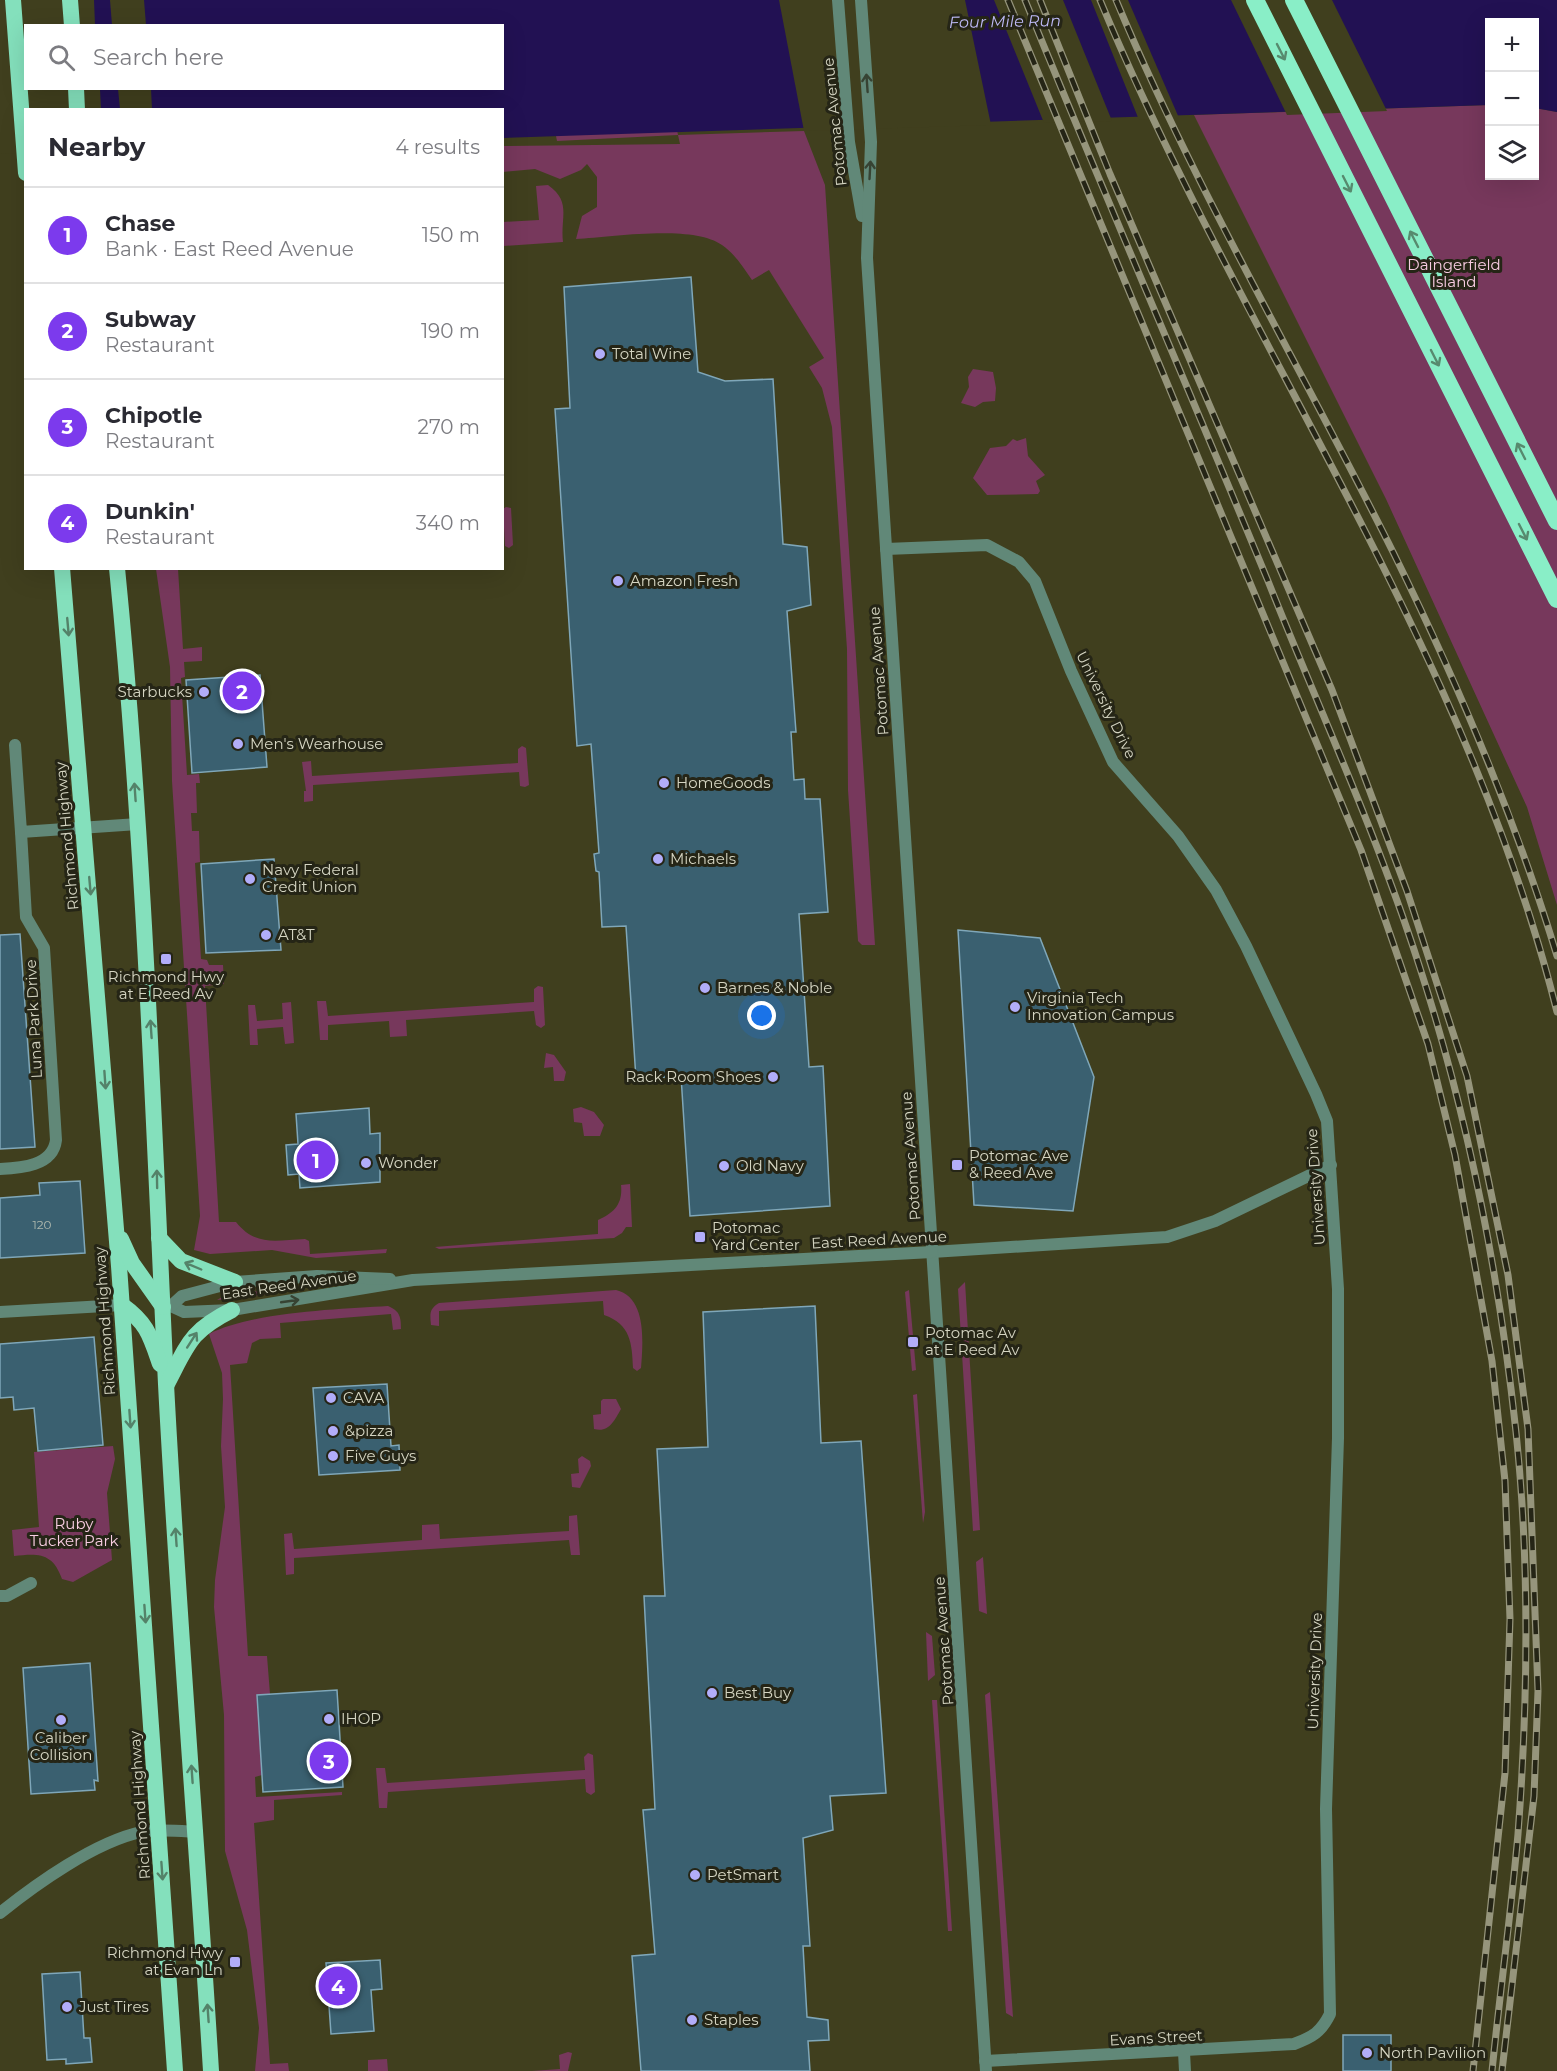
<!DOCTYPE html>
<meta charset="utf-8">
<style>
:root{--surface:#fff;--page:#f2f2f3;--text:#2b2b33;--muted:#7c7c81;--line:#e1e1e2;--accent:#7c3aed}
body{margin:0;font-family:Montserrat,sans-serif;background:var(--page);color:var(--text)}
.controls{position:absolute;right:18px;top:18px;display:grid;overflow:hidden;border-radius:0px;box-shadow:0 6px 24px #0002}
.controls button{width:54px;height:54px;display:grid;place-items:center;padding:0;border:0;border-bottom:2px solid var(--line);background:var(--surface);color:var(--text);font:30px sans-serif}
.you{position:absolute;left:762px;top:1016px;width:21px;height:21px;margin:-15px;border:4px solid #fff;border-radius:50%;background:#1a73e8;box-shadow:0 0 0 9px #1a73e833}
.badge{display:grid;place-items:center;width:39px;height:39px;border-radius:50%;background:var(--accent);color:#fff;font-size:20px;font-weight:700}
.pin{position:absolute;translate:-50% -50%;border:3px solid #fff;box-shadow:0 2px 6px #0006}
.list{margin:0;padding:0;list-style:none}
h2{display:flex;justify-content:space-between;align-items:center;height:78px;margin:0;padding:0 24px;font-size:26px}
h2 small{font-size:20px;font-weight:400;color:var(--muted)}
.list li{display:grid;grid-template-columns:39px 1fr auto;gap:18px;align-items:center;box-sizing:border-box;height:96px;padding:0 24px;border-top:2px solid var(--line)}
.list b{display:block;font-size:22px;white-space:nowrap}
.list p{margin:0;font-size:20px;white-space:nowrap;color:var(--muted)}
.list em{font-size:20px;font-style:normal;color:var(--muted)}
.icon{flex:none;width:33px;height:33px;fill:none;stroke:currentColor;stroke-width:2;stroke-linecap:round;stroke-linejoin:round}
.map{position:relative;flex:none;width:1557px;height:2071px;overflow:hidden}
.search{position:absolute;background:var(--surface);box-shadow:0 6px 24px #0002;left:24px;top:24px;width:480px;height:66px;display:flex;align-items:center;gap:15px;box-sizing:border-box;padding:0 21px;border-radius:0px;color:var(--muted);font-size:22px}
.panel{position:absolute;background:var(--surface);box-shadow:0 6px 24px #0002;left:24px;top:108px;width:480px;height:462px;border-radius:0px}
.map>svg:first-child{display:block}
</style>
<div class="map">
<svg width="1557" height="2071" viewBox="0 0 1557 2071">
<rect width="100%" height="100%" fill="#403f1e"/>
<g fill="#77385c">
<path d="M 529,0 L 653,0 L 678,135 L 804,131 L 825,185 L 875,945 L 862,945 L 858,941 L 848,790 L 847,649 L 832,427 L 822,388 L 809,367 L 824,358 L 769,270 L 752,280 C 743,267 735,254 722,245 C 693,224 612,237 576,239 L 582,216 L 597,207 L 597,177 L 587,164 L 581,170 L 560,179 L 535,169 L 503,172 L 503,146 L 680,144 L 678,135 L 557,141 Z"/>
<path d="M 1489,105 L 1490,176 L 1534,176 L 1535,108 L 1557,112 L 1557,905 L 1527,807 L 1386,499 L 1194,115 Z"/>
<path d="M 548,185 C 572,202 560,217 563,242 L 503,246 L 503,222 L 539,220 L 536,186 Z"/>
<path d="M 973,369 L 993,372 L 996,388 L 995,401 L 983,402 L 975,407 L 961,403 L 969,387 L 968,377 Z"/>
<path d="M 1026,438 L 1028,456 L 1045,475 L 1036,481 L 1040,491 L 1038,494 L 987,495 L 973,478 L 990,448 L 1006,446 L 1013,439 L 1017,441 Z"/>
<path d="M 506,507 L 511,508 L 513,545 L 509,548 L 505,546 L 503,509 Z"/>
<path d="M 156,569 L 178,569 L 183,649 L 202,647 L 202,661 L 184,662 L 185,677 L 181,678 L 187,775 L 199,774 L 200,783 L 196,783 L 197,813 L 191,813 L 192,831 L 199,831 L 200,862 L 195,863 L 201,959 L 207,960 L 209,965 L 223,965 L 224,984 L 205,986 L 219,1222 L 236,1222 C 256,1247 276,1240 305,1239 L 309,1241 L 310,1254 L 387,1249 L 386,1253 L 316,1258 L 272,1250 L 210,1254 L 194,1250 L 200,1216 L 172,781 L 170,667 Z"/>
<path d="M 522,746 L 526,748 L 529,785 L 525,787 L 520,786 L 519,772 L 313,785 L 313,801 L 304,802 L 304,791 L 306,791 L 302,762 L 311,761 L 312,776 L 518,763 L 518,749 Z"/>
<path d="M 538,986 L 543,987 L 545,1025 L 541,1028 L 536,1025 L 534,1011 L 406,1020 L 407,1036 L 390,1037 L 389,1021 L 328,1025 L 328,1040 L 320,1040 L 317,1001 L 326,1001 L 328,1016 L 534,1002 L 534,989 Z"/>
<path d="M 291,1002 L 294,1043 L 285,1044 L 283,1027 L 257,1029 L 258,1045 L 250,1045 L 248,1005 L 255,1005 L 257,1021 L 283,1019 L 282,1003 Z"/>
<path d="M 546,1053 L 554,1055 L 566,1072 L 564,1081 L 554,1081 L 553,1067 L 544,1068 Z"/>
<path d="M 581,1107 L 594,1112 L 604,1125 L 600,1136 L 584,1136 L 582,1123 L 574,1122 L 573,1109 Z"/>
<path d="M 630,1184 L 632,1227 L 626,1227 L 622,1233 L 614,1238 L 439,1249 L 435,1247 L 598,1234 L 598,1220 C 614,1213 623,1204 621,1185 Z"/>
<path d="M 965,1282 L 980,1530 L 973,1531 L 958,1289 Z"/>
<path d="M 277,1290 L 277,1293 L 217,1300 L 229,1293 Z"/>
<path d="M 616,1290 C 647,1297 643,1343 641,1368 L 637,1371 L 633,1368 C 632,1344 631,1324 604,1315 L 603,1301 L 439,1311 L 439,1326 L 431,1325 C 430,1314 429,1309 439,1303 Z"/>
<path d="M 909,1290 L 916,1370 L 912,1371 L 905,1292 Z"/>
<path d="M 388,1306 C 400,1311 401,1317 401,1329 L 393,1330 L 391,1314 L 280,1323 L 281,1338 L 260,1339 L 252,1343 L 247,1363 L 230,1365 L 248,1656 L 267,1656 L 270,1694 L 257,1696 L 262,1775 L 255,1777 L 256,1797 L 342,1792 L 342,1795 L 274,1800 L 274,1820 L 254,1823 L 270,2064 L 288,2063 L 289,2071 L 255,2071 L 259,2028 L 247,1930 L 225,1851 L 224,1715 L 214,1607 L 215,1580 L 225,1507 L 221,1446 L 223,1399 L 222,1373 L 209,1334 C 252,1312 339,1309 388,1306 Z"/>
<path d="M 917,1394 L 925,1512 L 923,1523 L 913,1395 Z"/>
<path d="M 603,1399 L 616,1399 L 621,1409 C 614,1421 609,1433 594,1429 L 593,1415 L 601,1414 L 601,1401 Z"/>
<path d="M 113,1446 L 115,1459 L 107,1493 L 112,1560 L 73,1582 L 62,1579 C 53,1553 39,1553 14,1556 L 12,1530 L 39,1527 L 34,1452 Z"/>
<path d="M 582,1456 L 590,1461 L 591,1466 L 580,1488 L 572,1487 L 571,1474 L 579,1473 L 578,1459 Z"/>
<path d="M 577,1515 L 580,1555 L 571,1555 L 569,1540 L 294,1558 L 294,1574 L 286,1575 L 284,1534 L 292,1533 L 294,1549 L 422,1540 L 422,1525 L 439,1524 L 440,1539 L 569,1531 L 569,1516 Z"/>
<path d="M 983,1557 L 987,1614 L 979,1611 L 976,1562 Z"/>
<path d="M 926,1632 L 932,1636 L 935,1675 L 928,1681 Z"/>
<path d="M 990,1692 L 1013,2017 L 1006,2013 L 985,1695 Z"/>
<path d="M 932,1700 L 937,1700 L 952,1931 L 948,1931 Z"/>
<path d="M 588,1753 L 593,1755 L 595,1792 L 591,1795 L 586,1792 L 585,1779 L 388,1792 L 387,1808 L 379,1808 L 376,1768 L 385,1768 L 387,1783 L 585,1770 L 584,1757 Z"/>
<path d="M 568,2052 L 572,2053 L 568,2071 L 532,2071 L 560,2069 L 559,2055 Z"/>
<path d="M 387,2059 L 388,2071 L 368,2071 L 368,2060 Z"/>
</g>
<path fill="#221153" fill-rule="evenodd" d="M 0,0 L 1557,0 L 1557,112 L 1535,108 L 1534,22 L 1490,22 L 1489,105 L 503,138 L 502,110 L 26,110 ZM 26,26 L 502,26 L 502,88 L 26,88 Z"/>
<g fill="#403f1e">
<path d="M 0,0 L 94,0 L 95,25 L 26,26 L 26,88 L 100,89 L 101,109 L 26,110 L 26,153 L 0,154 Z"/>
<path d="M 110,0 L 144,0 L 146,25 L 112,25 Z"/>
<path d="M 779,0 L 965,0 L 991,125 L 804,131 Z"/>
<path d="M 994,0 L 1063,0 L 1112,121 L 1044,123 Z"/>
<path d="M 1091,0 L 1128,0 L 1179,118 L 1139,120 Z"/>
<path d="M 1231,0 L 1332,0 L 1387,111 L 1287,115 Z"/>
<path d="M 118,89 L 151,89 L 152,109 L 120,109 Z"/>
</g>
<g fill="#3a6070" stroke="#7fa7b9" stroke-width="1.5">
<path d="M 691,277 L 698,372 L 725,381 L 773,379 L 783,544 L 807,547 L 811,605 L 787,611 L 796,732 L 791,732 L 794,780 L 804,779 L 805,799 L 820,799 L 828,912 L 799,914 L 809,1067 L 823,1066 L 830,1206 L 690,1216 L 681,1076 L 636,1079 L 626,926 L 602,927 L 599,872 L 596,871 L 594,854 L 599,853 L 591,744 L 577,746 L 555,409 L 570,408 L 564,287 Z"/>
<path d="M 260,675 L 267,767 L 192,773 L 186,680 Z"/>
<path d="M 274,859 L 281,950 L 206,953 L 201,864 Z"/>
<path d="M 958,930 L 1040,938 L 1094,1077 L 1073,1211 L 974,1205 Z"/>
<path d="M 20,934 L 35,1147 L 0,1149 L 0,935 Z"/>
<path d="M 369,1108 L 370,1134 L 380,1133 L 380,1182 L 300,1188 L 299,1174 L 288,1175 L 286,1145 L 298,1144 L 296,1114 Z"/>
<path d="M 80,1181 L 85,1253 L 0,1258 L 0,1198 L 40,1195 L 39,1183 Z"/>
<path d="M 815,1306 L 821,1443 L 861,1441 L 886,1793 L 830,1796 L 833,1830 L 803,1838 L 810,1946 L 803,1946 L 807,2017 L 828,2020 L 829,2040 L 808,2041 L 810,2071 L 641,2071 L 632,1956 L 655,1954 L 643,1810 L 655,1809 L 644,1596 L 665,1596 L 657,1449 L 708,1447 L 703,1312 Z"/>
<path d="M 94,1337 L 103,1445 L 38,1451 L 34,1408 L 14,1410 L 13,1397 L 0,1398 L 0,1344 Z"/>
<path d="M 387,1384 L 391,1446 L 399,1445 L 400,1470 L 319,1475 L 313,1388 Z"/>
<path d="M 90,1663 L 98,1781 L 94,1780 L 95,1790 L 31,1794 L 23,1668 Z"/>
<path d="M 337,1690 L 343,1787 L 263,1792 L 257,1695 Z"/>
<path d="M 380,1960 L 382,1989 L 371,1990 L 374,2031 L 331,2034 L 326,1963 Z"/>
<path d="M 80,1972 L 84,2038 L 90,2038 L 92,2062 L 66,2064 L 66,2059 L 47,2060 L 42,1974 Z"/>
<rect x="1343" y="2035" width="48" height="36"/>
</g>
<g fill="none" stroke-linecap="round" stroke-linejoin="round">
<g stroke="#618878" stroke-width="12">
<path d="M 886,549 L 987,545 L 1019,562 L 1035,581 L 1071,671 L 1113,762 L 1178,836 L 1216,890 L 1246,946 L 1316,1094 L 1327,1121 L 1338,1289 L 1338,1438 L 1326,1809 L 1330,2014 C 1321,2032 1313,2037 1294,2044 L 985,2061"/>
<path d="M 15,745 L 21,832 L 138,824"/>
<path d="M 0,1169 C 21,1168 53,1166 56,1140 L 44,948 L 26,917 L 21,832"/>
<path d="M 932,1252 L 1167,1237 L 1215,1221 L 1331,1165"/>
<path d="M 0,1596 L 7,1596 L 31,1583"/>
<path d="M 0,1913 C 36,1884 95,1842 141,1832 C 158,1829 179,1831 197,1832"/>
<path d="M 1184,2052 L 1185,2071"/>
</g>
<g stroke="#618878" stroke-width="12">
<path d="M 838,0 L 849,142 L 862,216"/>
<path d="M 861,0 L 871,142 L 867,258 L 986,2071"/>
<path d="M 171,1306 L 184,1312 L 232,1310 L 413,1280 L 932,1252"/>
<path d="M 165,1307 L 171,1306 L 182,1296 L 235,1282 L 317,1276 L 390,1279"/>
<path d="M 0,1312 L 122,1305"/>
</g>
<g stroke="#84e0bc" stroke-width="16">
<path d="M 13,0 L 26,173"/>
<path d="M 70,0 L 72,26"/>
<path d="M 76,88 L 77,110"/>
<path d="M 62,568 L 119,1266 L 175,2071"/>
<path d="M 117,568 C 144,840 153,1112 166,1384 C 178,1613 197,1842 211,2071"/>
<path d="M 159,1238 L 181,1261 L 235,1282"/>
<path d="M 121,1239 L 132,1263 L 163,1307"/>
<path d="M 122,1305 C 147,1323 150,1335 160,1364"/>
<path d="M 167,1384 C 188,1344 190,1331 232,1310"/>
</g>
<g stroke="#89eec7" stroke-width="18">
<path d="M 1255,0 L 1557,599"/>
<path d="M 1294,0 L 1557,521"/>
</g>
<g stroke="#96957c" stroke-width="7">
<g id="rail">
<path d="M 1008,0 L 1361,850 L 1428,1044 L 1455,1155 L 1492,1361 L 1505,1481 L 1510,1619 L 1505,1773 L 1473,2071"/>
<path d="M 1025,0 C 1104,194 1188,387 1268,581 C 1319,709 1377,834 1419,965 C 1468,1116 1499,1274 1516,1432 C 1530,1565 1528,1701 1518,1834 C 1511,1913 1500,1992 1492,2071"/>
<path d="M 1040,0 L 1110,174 L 1332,690 L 1407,891 L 1467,1076 L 1508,1275 L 1528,1429 L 1538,1691 L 1534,1796 L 1502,2071"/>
<path d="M 1100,0 C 1242,341 1467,649 1557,1012"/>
<path d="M 1116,0 C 1196,191 1302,369 1394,554 C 1458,684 1515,817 1557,956"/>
</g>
</g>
<use href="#rail" stroke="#252516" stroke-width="4.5" stroke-dasharray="14" stroke-linecap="butt"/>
</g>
<defs><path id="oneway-shaft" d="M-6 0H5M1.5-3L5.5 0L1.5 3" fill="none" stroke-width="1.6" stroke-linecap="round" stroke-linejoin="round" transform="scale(1.5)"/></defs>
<g stroke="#578a6e">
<use href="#oneway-shaft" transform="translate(1281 52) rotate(63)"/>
<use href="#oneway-shaft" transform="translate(1347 184) rotate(63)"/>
<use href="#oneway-shaft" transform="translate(1414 239) rotate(-117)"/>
<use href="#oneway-shaft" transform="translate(1435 358) rotate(63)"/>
<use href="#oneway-shaft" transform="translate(1521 451) rotate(-117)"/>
<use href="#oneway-shaft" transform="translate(1523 532) rotate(63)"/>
</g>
<g stroke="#374333">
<use href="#oneway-shaft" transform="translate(867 83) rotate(-94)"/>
<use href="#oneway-shaft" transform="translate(870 170) rotate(-87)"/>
<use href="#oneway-shaft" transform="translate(290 1301) rotate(-8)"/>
</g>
<g stroke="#548269">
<use href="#oneway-shaft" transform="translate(68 627) rotate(85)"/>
<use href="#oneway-shaft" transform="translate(135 792) rotate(-94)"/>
<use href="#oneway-shaft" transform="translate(90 886) rotate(85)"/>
<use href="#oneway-shaft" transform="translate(151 1029) rotate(-94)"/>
<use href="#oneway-shaft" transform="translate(105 1080) rotate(86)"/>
<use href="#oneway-shaft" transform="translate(157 1179) rotate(-91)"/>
<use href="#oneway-shaft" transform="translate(193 1266) rotate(-157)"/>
<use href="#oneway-shaft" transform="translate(192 1340) rotate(-57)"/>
<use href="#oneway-shaft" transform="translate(130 1419) rotate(86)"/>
<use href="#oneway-shaft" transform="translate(176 1537) rotate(-94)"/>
<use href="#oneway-shaft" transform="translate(145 1614) rotate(86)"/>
<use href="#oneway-shaft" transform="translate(192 1774) rotate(-94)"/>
<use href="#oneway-shaft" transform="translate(162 1871) rotate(86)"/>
<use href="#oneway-shaft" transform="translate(208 2013) rotate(-94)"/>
</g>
<g fill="#b2adf9" stroke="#252516" stroke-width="2">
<circle cx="600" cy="354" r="6"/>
<circle cx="618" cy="581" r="6"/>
<circle cx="204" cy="692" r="6"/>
<circle cx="238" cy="744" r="6"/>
<circle cx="664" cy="783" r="6"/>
<circle cx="658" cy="859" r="6"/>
<circle cx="250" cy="879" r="6"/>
<circle cx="266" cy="935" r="6"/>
<rect x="160" y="953" width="12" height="12" rx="3"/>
<circle cx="705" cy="988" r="6"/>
<circle cx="1015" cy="1007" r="6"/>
<circle cx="773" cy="1077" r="6"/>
<circle cx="366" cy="1163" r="6"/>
<rect x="951" y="1159" width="12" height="12" rx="3"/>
<circle cx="724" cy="1166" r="6"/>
<rect x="694" y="1231" width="12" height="12" rx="3"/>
<rect x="907" y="1336" width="12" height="12" rx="3"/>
<circle cx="331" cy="1398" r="6"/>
<circle cx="333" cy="1431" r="6"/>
<circle cx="333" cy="1456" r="6"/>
<circle cx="712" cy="1693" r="6"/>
<circle cx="329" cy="1719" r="6"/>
<circle cx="61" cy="1720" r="6"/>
<circle cx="695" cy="1875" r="6"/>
<rect x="229" y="1956" width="12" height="12" rx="3"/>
<circle cx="67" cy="2007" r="6"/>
<circle cx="692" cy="2020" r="6"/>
<circle cx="1367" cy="2053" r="6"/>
</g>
<g text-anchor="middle" stroke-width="6" stroke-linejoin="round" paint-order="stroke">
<g font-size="12" fill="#aeb8ae">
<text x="42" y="1229">120</text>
</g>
<g font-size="15" fill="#d5d5c2" stroke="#252516">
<text transform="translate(835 122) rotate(-96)" y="5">Potomac Avenue</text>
<text transform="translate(879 671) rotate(-94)" y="5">Potomac Avenue</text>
<text transform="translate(1106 705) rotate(64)" y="5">University Drive</text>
<text transform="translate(67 836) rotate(-95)" y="5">Richmond Highway</text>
<text transform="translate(34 1019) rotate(-93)" y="5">Luna Park Drive</text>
<text transform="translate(911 1156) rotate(-94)" y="5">Potomac Avenue</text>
<text transform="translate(1316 1187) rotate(-94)" y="5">University Drive</text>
<text transform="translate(879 1240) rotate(-3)" y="5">East Reed Avenue</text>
<text transform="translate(289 1285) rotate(-8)" y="5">East Reed Avenue</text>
<text transform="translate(105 1321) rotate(-94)" y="5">Richmond Highway</text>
<text transform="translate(944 1641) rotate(-94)" y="5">Potomac Avenue</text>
<text transform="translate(1315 1671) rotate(-88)" y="5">University Drive</text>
<text transform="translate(140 1805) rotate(-94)" y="5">Richmond Highway</text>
<text transform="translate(1156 2038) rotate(-3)" y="5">Evans Street</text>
</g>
<g font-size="15" fill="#f9cde3" stroke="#252516">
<text x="1454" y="270">Daingerfield<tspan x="1454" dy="17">Island</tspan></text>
<text x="74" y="1529">Ruby<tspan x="74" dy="17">Tucker Park</tspan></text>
</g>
<g font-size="15" fill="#d5d5c2" stroke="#252516" text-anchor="start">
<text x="612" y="359">Total Wine</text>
<text x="630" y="586">Amazon Fresh</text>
<text x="192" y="697" text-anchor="end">Starbucks</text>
<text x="250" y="749">Men's Wearhouse</text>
<text x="676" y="788">HomeGoods</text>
<text x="670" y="864">Michaels</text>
<text x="262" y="875">Navy Federal<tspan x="262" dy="17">Credit Union</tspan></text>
<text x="278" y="940">AT&amp;T</text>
<text x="166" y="982" text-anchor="middle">Richmond Hwy<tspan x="166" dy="17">at E Reed Av</tspan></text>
<text x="717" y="993">Barnes &amp; Noble</text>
<text x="1027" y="1003">Virginia Tech<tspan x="1027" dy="17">Innovation Campus</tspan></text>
<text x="761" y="1082" text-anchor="end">Rack Room Shoes</text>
<text x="969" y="1161">Potomac Ave<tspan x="969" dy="17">&amp; Reed Ave</tspan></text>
<text x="378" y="1168">Wonder</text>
<text x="736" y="1171">Old Navy</text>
<text x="712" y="1233">Potomac<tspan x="712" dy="17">Yard Center</tspan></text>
<text x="925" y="1338">Potomac Av<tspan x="925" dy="17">at E Reed Av</tspan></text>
<text x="343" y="1403">CAVA</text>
<text x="345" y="1436">&amp;pizza</text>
<text x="345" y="1461">Five Guys</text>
<text x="724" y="1698">Best Buy</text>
<text x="341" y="1724">IHOP</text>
<text x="61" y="1743" text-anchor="middle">Caliber<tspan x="61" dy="17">Collision</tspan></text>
<text x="707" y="1880">PetSmart</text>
<text x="223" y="1958" text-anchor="end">Richmond Hwy<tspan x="223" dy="17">at Evan Ln</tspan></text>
<text x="79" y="2012">Just Tires</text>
<text x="704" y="2025">Staples</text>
<text x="1379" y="2058">North Pavilion</text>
</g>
<g font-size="16" font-style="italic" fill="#bebaf7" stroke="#252516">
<text transform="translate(1005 21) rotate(-1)" y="6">Four Mile Run</text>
</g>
</g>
</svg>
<div class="controls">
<button>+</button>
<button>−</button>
<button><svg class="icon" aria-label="layers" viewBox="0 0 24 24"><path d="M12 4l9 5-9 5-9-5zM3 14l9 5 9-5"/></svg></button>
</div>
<div class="you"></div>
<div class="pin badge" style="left:316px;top:1160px">1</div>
<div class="pin badge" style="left:242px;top:691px">2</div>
<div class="pin badge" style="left:329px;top:1761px">3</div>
<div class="pin badge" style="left:338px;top:1986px">4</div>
<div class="search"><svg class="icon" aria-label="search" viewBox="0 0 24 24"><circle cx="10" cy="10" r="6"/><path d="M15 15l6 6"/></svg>Search here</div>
<section class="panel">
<h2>Nearby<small>4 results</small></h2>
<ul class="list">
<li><span class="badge">1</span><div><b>Chase</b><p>Bank · East Reed Avenue</p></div><em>150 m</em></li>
<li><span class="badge">2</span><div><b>Subway</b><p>Restaurant</p></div><em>190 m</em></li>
<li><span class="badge">3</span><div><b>Chipotle</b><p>Restaurant</p></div><em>270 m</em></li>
<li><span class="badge">4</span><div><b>Dunkin'</b><p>Restaurant</p></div><em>340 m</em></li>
</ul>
</section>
</div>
